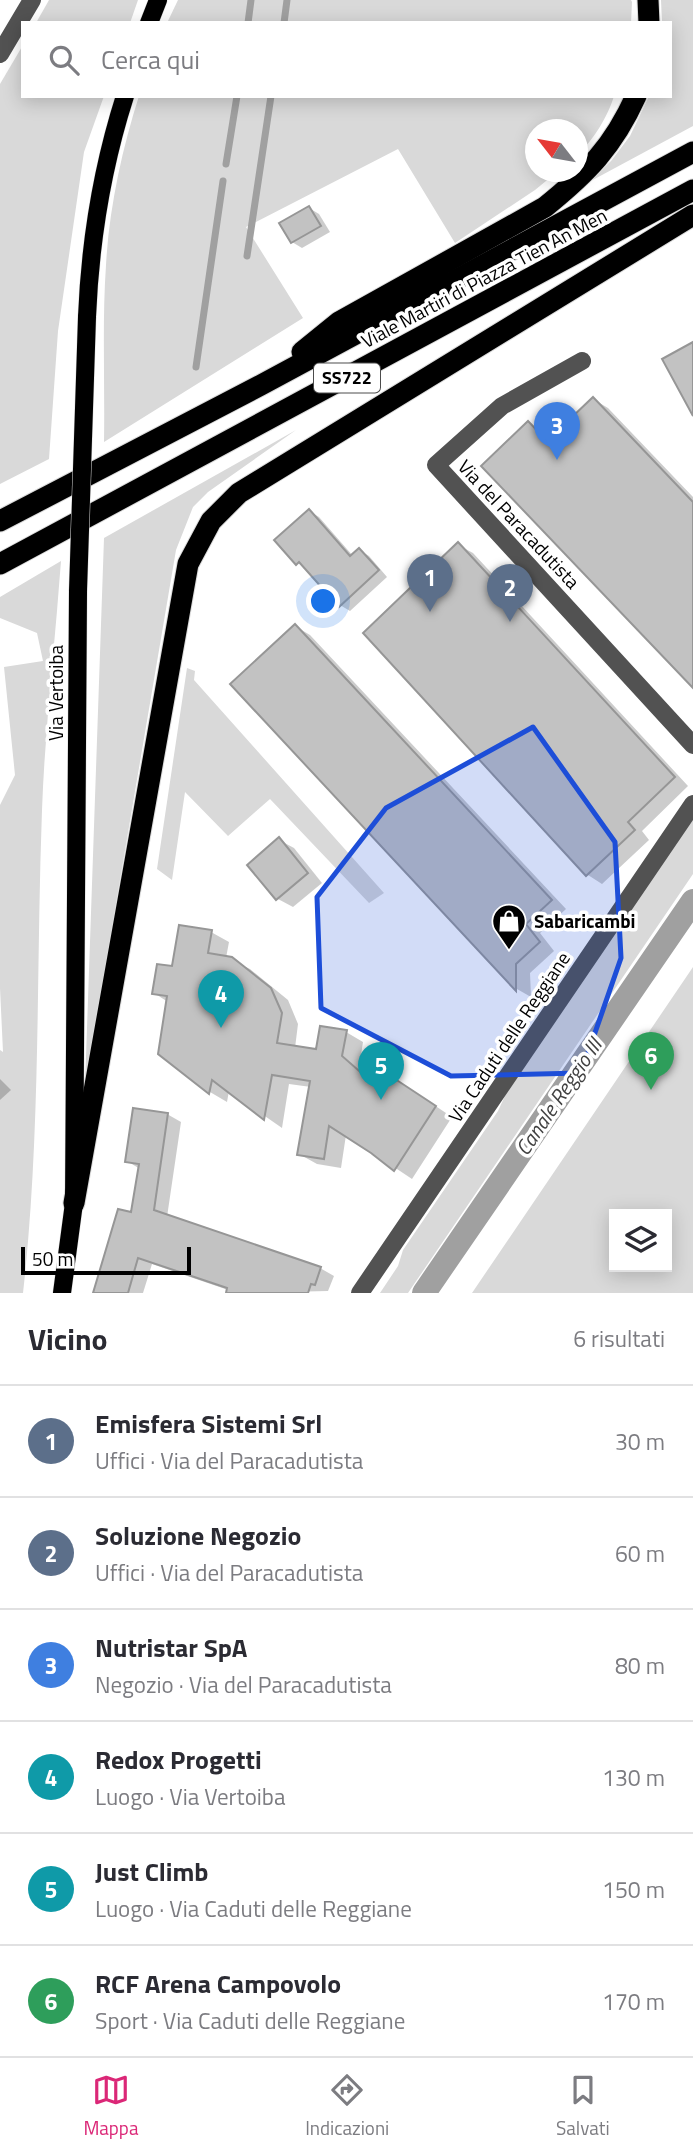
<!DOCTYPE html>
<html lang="it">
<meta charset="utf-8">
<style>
:root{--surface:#fff;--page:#f2f2f3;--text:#2b2b33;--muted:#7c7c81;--line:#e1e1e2;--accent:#db2777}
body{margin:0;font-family:"Titillium Web",sans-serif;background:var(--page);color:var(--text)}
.controls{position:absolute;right:21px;bottom:21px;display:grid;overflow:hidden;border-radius:0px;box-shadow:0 4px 18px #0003}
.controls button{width:63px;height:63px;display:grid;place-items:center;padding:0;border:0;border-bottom:2px solid var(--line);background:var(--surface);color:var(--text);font:35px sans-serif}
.compass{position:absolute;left:525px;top:119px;width:63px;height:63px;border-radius:50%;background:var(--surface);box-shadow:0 4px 18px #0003;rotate:301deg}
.scale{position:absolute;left:21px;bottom:18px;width:170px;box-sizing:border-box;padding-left:7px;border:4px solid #000;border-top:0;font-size:19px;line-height:24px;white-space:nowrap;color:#000;-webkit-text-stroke:5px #fff;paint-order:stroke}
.you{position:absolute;left:324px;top:602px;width:24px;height:24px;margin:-18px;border:5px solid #fff;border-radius:50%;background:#1a73e8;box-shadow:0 0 0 10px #1a73e833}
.badge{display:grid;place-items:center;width:46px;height:46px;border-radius:50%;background:var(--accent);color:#fff;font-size:23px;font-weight:700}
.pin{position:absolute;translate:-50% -58px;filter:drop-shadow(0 2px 4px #0008)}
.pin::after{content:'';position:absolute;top:37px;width:24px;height:21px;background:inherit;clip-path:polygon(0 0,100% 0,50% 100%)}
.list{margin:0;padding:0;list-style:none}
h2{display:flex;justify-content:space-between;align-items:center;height:91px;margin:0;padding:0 28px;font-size:30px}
h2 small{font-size:23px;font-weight:400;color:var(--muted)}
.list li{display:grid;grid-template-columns:46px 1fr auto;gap:21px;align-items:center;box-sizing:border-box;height:112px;padding:0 28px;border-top:2px solid var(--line)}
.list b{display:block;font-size:26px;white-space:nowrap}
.list p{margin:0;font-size:23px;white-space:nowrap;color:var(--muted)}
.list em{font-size:23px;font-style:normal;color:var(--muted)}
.icon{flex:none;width:38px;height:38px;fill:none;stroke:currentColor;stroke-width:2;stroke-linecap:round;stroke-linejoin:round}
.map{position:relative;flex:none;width:693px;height:1293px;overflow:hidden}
.search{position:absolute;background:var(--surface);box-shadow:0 4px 18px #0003;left:21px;right:21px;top:21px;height:77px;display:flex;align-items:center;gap:18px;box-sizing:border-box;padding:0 24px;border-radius:0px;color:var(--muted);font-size:26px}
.sheet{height:763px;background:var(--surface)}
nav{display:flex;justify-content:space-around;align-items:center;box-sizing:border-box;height:98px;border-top:2px solid var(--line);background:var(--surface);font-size:19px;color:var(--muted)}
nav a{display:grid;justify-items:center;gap:4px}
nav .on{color:var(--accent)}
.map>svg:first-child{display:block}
</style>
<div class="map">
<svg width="693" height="1293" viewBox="0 0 693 1293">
<rect width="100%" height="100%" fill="#fff"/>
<g fill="#d9d9d9" fill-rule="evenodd">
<path d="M 49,0 L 138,0 L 130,23 L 36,23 Z"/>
<path d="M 178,0 L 631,0 L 632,2 L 631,23 L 167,23 Z"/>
<path d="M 661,0 L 693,0 L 693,126 L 589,182 L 611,161 L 630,136 L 649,96 L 670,96 L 670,23 L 662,23 Z"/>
<path d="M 23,45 L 23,96 L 104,96 L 84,152 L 58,331 L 49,459 L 0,484 L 0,84 Z"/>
<path d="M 139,96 L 614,96 C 608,116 593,141 578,154 L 578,130 L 536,130 L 536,172 L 557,172 L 535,190 L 455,243 L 398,149 L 246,227 L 303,318 L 104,442 C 105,383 102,323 106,265 C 109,209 122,149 139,96 Z"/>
<path d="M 296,430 L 208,492 L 193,507 L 176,550 L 85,1086 L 104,538 Z"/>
<path d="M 61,561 C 55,644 45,727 42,810 C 36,971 41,1133 23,1293 L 0,1293 L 0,1050 L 3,1052 L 0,988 L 0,805 L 15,775 L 4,667 L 43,661 L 37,633 L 0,618 L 0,597 Z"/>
<path d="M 187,668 L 195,671 L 194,680 L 384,893 L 369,903 L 270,799 L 228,836 L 185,792 L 172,880 L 157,869 Z"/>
<path d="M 693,804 L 693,874 L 408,1293 L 380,1293 L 398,1266 L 403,1250 L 498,1111 L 529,1044 Z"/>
<path d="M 693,967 L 693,1293 L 472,1293 ZM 614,1214 L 667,1214 L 667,1267 L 614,1267 Z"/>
</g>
<g fill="#0003">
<path d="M 309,208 L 319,214 L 330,232 L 302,248 L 292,242 Z"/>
<path d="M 593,399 L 608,408 L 693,497 L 693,685 L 529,423 L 543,432 L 551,440 Z"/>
<path d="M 309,511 L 319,517 L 353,556 L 359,550 L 369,556 L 387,577 L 350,611 L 340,605 L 276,540 Z"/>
<path d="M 458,545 L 473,553 L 688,786 L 642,831 L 649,840 L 602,884 L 588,875 L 365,633 Z"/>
<path d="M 295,626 L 310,635 L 566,909 L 540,933 L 554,951 L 530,973 L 531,997 L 517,989 L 232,684 Z"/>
<path d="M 279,840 L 294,848 L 322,883 L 293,907 L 278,899 Z"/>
<path d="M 211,932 L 229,942 L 226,958 L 250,969 L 288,1000 L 298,1024 L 295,1048 L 317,1051 L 346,1032 L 363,1042 L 359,1068 L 377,1083 L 401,1083 L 452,1117 L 412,1179 L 346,1135 L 341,1168 L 317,1164 L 299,1154 L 311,1087 L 289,1084 L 282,1128 L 229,1091 L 227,1102 L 210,1092 L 160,1053 L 168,1002 L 154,993 L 174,968 Z"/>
<path d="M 0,1079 L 11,1090 L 0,1100 Z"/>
<path d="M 167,1114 L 181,1122 L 167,1217 L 320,1268 L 334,1276 L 328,1291 L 237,1293 L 152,1264 L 143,1293 L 95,1293 L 133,1215 L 140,1169 L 127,1161 Z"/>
</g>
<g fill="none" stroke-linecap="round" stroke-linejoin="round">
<g stroke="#a0a0a0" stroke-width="7">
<path d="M 248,23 L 251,0"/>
<path d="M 284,23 L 287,0"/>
<path d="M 226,164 L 237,96"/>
<path d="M 247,256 L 271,96"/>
<path d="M 196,367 L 223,181"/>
</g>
<path stroke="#a0a0a0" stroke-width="24" d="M 424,1293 L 693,901"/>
</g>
<g fill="#c2c2c2" stroke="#969696" stroke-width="2">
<path d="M 309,206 L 321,226 L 291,243 L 279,223 Z"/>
<path d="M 693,342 L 693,416 L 662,359 Z"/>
<path d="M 593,397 L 693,502 L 693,688 L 481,466 L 528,421 L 547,441 Z"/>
<path d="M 309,509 L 350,556 L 359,548 L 379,570 L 339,607 L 299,562 L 296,565 L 274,540 Z"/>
<path d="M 458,542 L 675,777 L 628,822 L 635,830 L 586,876 L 363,633 Z"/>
<path d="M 295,624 L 552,900 L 526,924 L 540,942 L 516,964 L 516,991 L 230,684 Z"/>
<path d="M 279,837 L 308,873 L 276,900 L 247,865 Z"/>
<path d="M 179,925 L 212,930 L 208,953 L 232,957 L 271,988 L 282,1013 L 277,1043 L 316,1049 L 320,1026 L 347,1030 L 342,1056 L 374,1084 L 383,1071 L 436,1106 L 394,1171 L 371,1153 L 329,1126 L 324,1159 L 297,1155 L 310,1081 L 272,1075 L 264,1120 L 212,1080 L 209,1094 L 158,1054 L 167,996 L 152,994 L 157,964 L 172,966 Z"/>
<path d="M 133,1108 L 168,1113 L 154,1210 L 321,1267 L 315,1285 L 311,1284 L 308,1293 L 226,1293 L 227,1288 L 138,1258 L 128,1293 L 93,1293 L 118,1209 L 131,1212 L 139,1164 L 125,1162 Z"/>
</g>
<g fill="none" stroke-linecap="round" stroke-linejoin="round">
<g stroke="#dbdbdb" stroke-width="19">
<g id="major">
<path d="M 149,23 L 158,0"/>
<path d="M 87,317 C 90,243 102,168 125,96"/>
<path d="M 62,1293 L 74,1203 L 78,591"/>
</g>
</g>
<g stroke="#dbdbdb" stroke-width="23">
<g id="highway">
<path d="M 648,0 L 649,23"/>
<path d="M 302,352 L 339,322 L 545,207 C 587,173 613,147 636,96"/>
<path d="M 0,521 L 261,385 L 693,152"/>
<path d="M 0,564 L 693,190"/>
<path d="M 74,1203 L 188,564 L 211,521 L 239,493 L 693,215"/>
</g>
</g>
<g stroke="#525252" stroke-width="18">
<path d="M 0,54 L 32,0"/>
<path d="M 582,361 L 502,406 L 436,465 L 693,745"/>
<path d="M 360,1293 L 693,804"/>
</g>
<use href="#major" stroke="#000" stroke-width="18"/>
<use href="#highway" stroke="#000" stroke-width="21"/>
<g stroke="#dbdbdb" stroke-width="19" stroke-linecap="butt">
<path id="major-bridge" d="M 78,591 L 87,317"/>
</g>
<use href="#major-bridge" stroke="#000" stroke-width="18"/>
</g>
<path fill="#1d4ed8" fill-opacity="0.2" stroke="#1d4ed8" stroke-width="5" stroke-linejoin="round" d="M 533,727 L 615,842 L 621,958 L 581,1073 L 451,1076 L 321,1008 L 317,897 L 386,808 Z"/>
<defs>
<g id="shop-pin" transform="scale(1.75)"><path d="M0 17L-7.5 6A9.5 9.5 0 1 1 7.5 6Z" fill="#000" stroke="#fff"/><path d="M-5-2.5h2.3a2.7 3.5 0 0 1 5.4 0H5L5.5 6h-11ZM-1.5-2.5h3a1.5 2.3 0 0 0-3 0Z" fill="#fff"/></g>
</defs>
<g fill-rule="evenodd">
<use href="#shop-pin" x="509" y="921"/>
</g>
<g text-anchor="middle" stroke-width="7" stroke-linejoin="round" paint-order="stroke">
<rect fill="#fff" stroke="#4c4c4c" stroke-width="2" x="314" y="363.5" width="66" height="29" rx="5"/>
<g font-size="18" font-weight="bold" fill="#000">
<text x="347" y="384">SS722</text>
</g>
<g font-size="19" fill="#000" stroke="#fff">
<text transform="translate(484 278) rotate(-28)" y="7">Viale Martiri di Piazza Tien An Men</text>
<text transform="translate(519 524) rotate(47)" y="7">Via del Paracadutista</text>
<text transform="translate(56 693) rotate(-90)" y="7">Via Vertoiba</text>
<text transform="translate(509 1037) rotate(-56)" y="7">Via Caduti delle Reggiane</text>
</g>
<g font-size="19" font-weight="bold" fill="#000" stroke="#fff" text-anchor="start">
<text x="534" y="928">Sabaricambi</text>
</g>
<g font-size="21" font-style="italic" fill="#414141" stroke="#fff">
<text transform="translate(559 1097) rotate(-56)" y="7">Canale Reggio III</text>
</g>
</g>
</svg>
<div class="controls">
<button><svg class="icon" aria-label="layers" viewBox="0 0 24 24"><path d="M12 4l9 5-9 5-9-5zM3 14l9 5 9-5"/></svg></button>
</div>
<svg class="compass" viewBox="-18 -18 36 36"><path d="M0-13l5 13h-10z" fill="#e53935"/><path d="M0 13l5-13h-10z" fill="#7c7c81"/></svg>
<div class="scale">50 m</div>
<div class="you"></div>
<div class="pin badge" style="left:430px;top:612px;background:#5c6f8a">1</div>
<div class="pin badge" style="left:510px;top:622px;background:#5c6f8a">2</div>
<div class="pin badge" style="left:557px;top:460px;background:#3f7fe0">3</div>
<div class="pin badge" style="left:221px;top:1028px;background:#0f9aa8">4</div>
<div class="pin badge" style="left:381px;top:1100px;background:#0f9aa8">5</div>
<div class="pin badge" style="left:651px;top:1090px;background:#2e9e5b">6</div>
<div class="search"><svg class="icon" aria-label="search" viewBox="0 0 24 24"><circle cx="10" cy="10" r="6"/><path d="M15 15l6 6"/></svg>Cerca qui</div>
</div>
<section class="sheet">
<h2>Vicino<small>6 risultati</small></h2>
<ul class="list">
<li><span class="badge" style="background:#5c6f8a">1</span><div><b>Emisfera Sistemi Srl</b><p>Uffici · Via del Paracadutista</p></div><em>30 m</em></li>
<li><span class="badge" style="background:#5c6f8a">2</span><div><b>Soluzione Negozio</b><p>Uffici · Via del Paracadutista</p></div><em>60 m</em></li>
<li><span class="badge" style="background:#3f7fe0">3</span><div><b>Nutristar SpA</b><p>Negozio · Via del Paracadutista</p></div><em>80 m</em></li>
<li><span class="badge" style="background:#0f9aa8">4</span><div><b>Redox Progetti</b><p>Luogo · Via Vertoiba</p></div><em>130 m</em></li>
<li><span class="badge" style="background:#0f9aa8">5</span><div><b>Just Climb</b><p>Luogo · Via Caduti delle Reggiane</p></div><em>150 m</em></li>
<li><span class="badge" style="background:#2e9e5b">6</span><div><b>RCF Arena Campovolo</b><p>Sport · Via Caduti delle Reggiane</p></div><em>170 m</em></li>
</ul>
</section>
<nav>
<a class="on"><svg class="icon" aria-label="map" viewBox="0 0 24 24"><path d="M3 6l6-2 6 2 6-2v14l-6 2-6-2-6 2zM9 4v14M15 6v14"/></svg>Mappa</a>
<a><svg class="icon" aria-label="directions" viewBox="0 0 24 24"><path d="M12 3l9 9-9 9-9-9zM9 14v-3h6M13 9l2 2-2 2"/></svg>Indicazioni</a>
<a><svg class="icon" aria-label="saved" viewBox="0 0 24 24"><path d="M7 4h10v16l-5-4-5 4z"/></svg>Salvati</a>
</nav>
